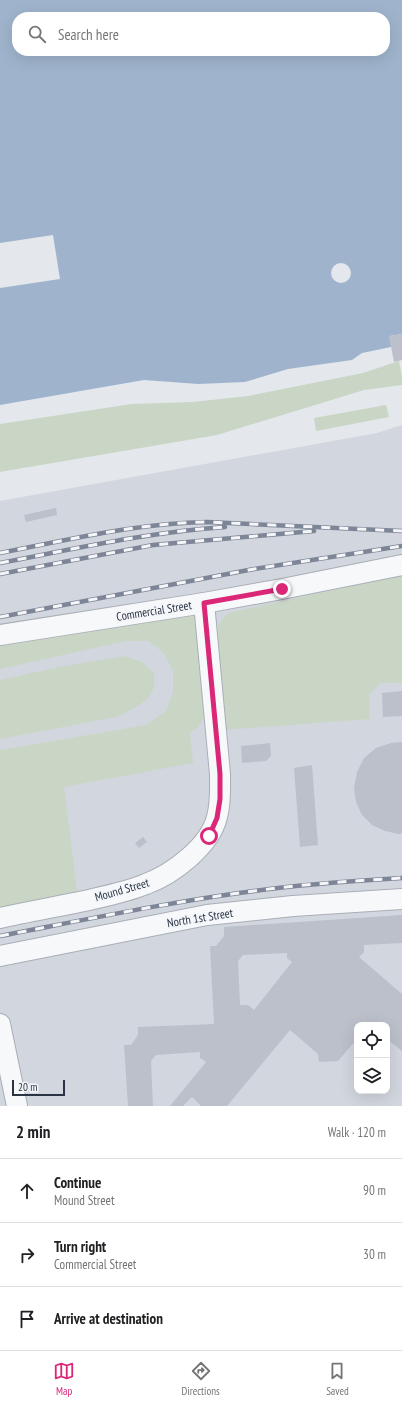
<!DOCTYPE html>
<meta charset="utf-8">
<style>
:root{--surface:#fff;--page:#f2f2f2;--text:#202124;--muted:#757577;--line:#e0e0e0;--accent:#db2777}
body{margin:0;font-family:"PT Sans Narrow",sans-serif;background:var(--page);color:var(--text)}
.controls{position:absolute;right:12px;bottom:12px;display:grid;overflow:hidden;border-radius:8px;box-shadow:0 4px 16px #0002}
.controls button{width:36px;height:36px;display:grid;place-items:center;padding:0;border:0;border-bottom:1px solid var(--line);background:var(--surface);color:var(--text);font:20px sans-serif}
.scale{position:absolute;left:12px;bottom:10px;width:53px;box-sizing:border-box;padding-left:4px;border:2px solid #2b3445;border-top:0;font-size:11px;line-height:14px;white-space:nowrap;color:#2b3445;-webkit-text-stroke:3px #f4f6f9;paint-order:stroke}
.stop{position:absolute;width:12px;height:12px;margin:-9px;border:3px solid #db2777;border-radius:50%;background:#fff}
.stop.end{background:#db2777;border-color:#fff;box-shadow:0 1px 4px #0008}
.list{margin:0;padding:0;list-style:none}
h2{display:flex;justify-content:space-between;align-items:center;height:52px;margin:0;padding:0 16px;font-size:17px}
h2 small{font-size:13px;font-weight:400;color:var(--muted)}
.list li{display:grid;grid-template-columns:26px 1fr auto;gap:12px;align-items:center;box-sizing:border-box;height:64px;padding:0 16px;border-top:1px solid var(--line)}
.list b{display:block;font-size:15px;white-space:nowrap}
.list p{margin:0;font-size:13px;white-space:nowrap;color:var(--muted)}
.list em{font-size:13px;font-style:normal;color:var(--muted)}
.icon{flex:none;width:22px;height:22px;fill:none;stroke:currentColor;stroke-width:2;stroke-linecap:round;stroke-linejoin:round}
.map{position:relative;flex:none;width:402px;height:1106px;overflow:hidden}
.search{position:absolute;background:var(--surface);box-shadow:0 4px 16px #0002;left:12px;right:12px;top:12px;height:44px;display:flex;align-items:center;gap:10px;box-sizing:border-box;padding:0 14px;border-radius:16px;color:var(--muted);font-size:15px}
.sheet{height:244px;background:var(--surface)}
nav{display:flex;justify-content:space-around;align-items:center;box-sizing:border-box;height:56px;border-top:1px solid var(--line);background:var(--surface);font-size:11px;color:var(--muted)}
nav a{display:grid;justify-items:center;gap:2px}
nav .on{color:var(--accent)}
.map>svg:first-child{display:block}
</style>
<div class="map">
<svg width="402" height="1106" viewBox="0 0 402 1106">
<rect width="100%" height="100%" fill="#e4e7ec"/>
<path fill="#d2d6de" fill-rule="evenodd" d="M 402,425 L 402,1106 L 0,1106 L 0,501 L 377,433 ZM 357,1025 L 387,1025 L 387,1091 L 357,1091 Z"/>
<g fill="#c9d6c5">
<path d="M 399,361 L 402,377 L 402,385 L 364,390 L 217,435 L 0,472 L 0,424 L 132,404 L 193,402 L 248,396 L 363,373 Z"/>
<path d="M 386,405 L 389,417 L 316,431 L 314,418 Z"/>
<path d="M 402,575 L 402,683 L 381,683 L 369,694 L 370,719 L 223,730 L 215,640 L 219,624 L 228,613 Z"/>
<path d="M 195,612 L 207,714 L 198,727 L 190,733 L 193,763 L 64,787 L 77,892 L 0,907 L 0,750 L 146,725 L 166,711 L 173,692 L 173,671 L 164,653 L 148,641 L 126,641 L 0,669 L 0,640 Z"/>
<path d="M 124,656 L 142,662 L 154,673 C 154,678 155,684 153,689 C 150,702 127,712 116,717 L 0,739 L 0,680 L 60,667 Z"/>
</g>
<path fill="#9fb4cc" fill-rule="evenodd" d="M 0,0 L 402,0 L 402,334 L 390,336 L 391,347 L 362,353 L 352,360 L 288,369 L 245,382 L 198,384 L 144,380 L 0,405 ZM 17,17 L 385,17 L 385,51 L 17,51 Z"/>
<g fill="#e4e7ec">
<path d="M 53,235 L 60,279 L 0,288 L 0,243 Z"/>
<circle cx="341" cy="273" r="10"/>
</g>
<g fill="#bbc0ca" fill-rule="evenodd">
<path d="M 402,334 L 402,360 L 394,362 L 389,336 Z"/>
<path d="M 56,508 L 57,515 L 26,522 L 24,515 Z"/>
<path d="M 402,691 L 402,716 L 383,717 L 382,693 Z"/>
<path d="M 402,742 L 402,833 L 399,834 L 385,831 L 372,825 L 362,815 L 356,802 L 354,788 L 357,772 L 364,758 L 376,748 L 391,743 Z"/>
<path d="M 270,743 L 271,756 L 266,761 L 242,763 L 241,746 Z"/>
<path d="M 312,765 L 318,845 L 300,847 L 294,768 Z"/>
<path d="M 143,837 L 147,842 L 139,848 L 135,843 Z"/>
<path d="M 402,915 L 402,943 L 364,945 L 364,952 L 359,957 L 402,994 L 402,1051 L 387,1039 L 387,1025 L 357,1025 L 357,1041 L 356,1040 L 338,1061 L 319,1062 L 318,1054 L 290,1030 L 227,1106 L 201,1106 L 192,1097 L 183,1106 L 170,1106 L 206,1062 L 200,1058 L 200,1052 L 156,1055 L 151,1061 L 153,1106 L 128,1106 L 124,1045 L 131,1045 L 138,1035 L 138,1027 L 214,1024 L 210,946 L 216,946 L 224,936 L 224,927 ZM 287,953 L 287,958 L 292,962 L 254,1010 L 248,1005 L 240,1005 L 238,961 L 243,955 Z"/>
</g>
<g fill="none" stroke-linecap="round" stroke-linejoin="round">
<g stroke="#a9aeb7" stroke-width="22">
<g id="minor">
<path d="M 0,635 L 204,603 L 282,589 L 402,565"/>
<path d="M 0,918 C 31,911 62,906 93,899 C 111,895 129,891 146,884 C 173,874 210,846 217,817 C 221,803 220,789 220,774 L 204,603"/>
<path d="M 0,956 L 207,915 L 293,906 L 402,899"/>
<path d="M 0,1024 L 17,1106"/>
</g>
</g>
<use href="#minor" stroke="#f7f8fa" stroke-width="20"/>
<g stroke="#7d8696" stroke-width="4.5">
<g id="rail">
<path d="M 0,553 C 68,540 137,523 207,522 L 402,531"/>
<path d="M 0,563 C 74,549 149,532 225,527"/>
<path d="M 0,574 L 153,545 L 314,531"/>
<path d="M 0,617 L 254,569 L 402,546"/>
<path d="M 0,936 C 84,920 169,902 254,891 C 303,884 352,881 402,878"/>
</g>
</g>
<use href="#rail" stroke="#f4f6f9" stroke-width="3" stroke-dasharray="9" stroke-linecap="butt"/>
</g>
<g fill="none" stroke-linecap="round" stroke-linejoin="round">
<path stroke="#db2777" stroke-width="5" d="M 209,836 L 217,818 L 220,799 L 220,774 L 204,603 L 282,589"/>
</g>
<g text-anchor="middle" stroke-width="4" stroke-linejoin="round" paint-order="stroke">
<g font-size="12" fill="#2b3445" stroke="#f4f6f9">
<text transform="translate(154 611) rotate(-9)" y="4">Commercial Street</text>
<text transform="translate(122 890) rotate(-16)" y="4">Mound Street</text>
<text transform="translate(200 918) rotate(-9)" y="4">North 1st Street</text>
</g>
</g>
</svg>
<div class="controls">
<button><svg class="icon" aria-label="locate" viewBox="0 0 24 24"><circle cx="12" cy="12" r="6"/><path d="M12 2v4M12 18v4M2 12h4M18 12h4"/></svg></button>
<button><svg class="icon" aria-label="layers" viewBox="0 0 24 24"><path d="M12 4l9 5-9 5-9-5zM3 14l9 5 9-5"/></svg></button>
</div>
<div class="scale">20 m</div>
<div class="stop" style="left:209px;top:836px"></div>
<div class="stop end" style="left:282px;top:589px"></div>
<div class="search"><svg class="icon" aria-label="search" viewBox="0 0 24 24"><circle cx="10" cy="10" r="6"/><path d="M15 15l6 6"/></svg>Search here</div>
</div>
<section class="sheet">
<h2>2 min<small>Walk · 120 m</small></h2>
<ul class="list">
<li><svg class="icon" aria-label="ahead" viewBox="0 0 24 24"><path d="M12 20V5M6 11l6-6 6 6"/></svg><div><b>Continue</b><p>Mound Street</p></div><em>90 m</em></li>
<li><svg class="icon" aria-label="right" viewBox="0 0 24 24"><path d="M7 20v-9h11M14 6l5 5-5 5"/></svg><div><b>Turn right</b><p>Commercial Street</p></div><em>30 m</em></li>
<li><svg class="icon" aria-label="arrive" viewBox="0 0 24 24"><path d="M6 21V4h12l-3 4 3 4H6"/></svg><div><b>Arrive at destination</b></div></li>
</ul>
</section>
<nav>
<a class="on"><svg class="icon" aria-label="map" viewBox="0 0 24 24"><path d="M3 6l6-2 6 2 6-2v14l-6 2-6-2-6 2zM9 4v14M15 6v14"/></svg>Map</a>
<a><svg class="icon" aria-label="directions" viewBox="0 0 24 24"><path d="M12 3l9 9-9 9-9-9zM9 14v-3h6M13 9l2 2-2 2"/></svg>Directions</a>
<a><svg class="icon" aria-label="saved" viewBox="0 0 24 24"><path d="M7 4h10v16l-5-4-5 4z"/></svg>Saved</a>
</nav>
